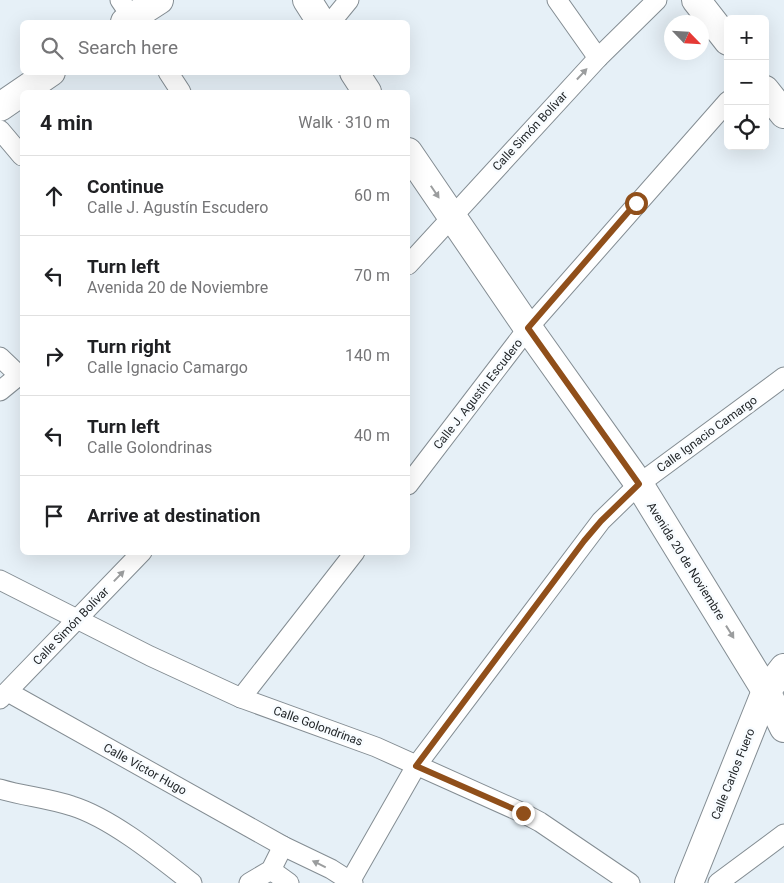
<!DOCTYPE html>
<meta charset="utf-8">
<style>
:root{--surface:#fff;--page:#f2f2f2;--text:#202124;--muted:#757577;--line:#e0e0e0}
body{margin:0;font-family:Roboto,sans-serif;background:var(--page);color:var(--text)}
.controls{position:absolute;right:15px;top:15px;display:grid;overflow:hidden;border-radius:8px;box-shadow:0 5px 20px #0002}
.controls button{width:45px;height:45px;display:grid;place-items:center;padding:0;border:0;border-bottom:1px solid var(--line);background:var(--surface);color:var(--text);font:25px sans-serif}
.compass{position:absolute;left:664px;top:15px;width:45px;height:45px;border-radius:50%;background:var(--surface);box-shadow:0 5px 20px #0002;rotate:115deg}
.stop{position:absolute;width:15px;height:15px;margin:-11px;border:4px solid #904f1a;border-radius:50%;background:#fff}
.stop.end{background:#904f1a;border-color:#fff;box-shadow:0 1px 5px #0008}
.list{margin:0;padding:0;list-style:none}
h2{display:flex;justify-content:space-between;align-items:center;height:65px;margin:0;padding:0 20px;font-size:21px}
h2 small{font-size:16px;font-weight:400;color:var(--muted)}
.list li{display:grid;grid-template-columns:32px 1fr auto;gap:15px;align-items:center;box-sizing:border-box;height:80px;padding:0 20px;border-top:1px solid var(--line)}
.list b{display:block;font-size:19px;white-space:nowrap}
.list p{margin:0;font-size:16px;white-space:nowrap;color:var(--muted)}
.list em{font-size:16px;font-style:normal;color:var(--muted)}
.icon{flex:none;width:28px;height:28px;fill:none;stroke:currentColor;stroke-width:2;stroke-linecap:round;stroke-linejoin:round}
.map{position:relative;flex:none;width:784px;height:883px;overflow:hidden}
.search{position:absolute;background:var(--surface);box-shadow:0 5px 20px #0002;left:20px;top:20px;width:390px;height:55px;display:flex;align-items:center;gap:12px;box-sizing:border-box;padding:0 18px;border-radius:8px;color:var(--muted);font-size:19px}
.panel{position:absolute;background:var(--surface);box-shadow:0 5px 20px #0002;left:20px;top:90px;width:390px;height:465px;border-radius:8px}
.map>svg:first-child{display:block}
</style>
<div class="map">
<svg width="784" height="883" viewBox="0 0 784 883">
<rect width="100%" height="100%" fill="#e6f0f7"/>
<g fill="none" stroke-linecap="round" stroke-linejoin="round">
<g stroke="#848d93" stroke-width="21">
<g id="street">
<path d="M 120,0 L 135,22"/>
<path d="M 557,0 L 598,58"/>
<path d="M 331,22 L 349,0"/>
<path d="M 168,72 L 181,92"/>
<path d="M 0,130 L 22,156"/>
<path d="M 408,265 L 598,58 L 657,0"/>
<path d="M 0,357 L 22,378"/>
<path d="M 0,391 L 22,373"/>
<path d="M 408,485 L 528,328 L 728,101"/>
<path d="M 0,580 L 150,656 L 241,698 L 376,747 L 523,813 L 540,822 L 630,883"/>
<path d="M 8,692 L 283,846 L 331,869 L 353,883"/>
<path d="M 241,698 L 355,552"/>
<path d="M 0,699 L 142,552"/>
<path d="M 0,789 C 23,796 48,798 72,806 C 111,818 159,857 192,883"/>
<path d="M 271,870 L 289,883"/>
<path d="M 351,880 L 416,766 L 601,521 L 639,484 L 784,377"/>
<path d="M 249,883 L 271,870 L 283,846"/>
<path d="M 718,883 L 784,834"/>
</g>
</g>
<g stroke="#848d93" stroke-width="30">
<g id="secondary">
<path d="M 307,0 L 321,22"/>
<path d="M 696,0 L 728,41"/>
<path d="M 125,22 L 159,0"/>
<path d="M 354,72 L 367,92"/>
<path d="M 765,90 L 784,114"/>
<path d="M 0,107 L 51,72"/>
<path d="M 408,152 L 528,328 L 639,484 L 766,691 L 784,728"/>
<path d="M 689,883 L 766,691 L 784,668"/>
</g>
</g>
<use href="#street" stroke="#fff" stroke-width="19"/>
<use href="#secondary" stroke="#fff" stroke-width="28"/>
</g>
<defs><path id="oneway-solid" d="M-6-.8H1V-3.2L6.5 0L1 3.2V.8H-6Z" transform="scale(1.25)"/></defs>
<g fill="#9b9d9e">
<use href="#oneway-solid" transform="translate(582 74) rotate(-47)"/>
<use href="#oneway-solid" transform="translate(435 192) rotate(56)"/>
<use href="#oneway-solid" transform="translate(119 576) rotate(-46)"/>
<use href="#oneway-solid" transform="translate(730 632) rotate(58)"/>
<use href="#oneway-solid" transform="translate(319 864) rotate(-154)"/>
</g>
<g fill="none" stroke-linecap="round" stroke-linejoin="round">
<path stroke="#904f1a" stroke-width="6" d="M 523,813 L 416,766 L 584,541 L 601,521 L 639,484 L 528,328 L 636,203"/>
</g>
<g text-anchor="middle" stroke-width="5" stroke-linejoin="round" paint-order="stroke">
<g font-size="12" fill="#212528" stroke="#f8fcff">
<text transform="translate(530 131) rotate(-47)" y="4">Calle Simón Bolívar</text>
<text transform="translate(478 394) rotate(-52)" y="4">Calle J. Agustín Escudero</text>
<text transform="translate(707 434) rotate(-36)" y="4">Calle Ignacio Camargo</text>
<text transform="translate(686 561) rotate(58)" y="4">Avenida 20 de Noviembre</text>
<text transform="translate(71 626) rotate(-46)" y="4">Calle Simón Bolívar</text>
<text transform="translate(318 726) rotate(20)" y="4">Calle Golondrinas</text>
<text transform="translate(145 769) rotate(29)" y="4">Calle Víctor Hugo</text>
<text transform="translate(733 774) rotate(-68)" y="4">Calle Carlos Fuero</text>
</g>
</g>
</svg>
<div class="controls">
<button>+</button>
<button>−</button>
<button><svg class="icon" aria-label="locate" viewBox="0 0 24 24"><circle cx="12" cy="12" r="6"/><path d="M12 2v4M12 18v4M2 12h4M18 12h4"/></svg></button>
</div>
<svg class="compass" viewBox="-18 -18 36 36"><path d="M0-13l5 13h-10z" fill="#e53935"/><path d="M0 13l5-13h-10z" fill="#757577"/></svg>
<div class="stop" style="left:636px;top:203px"></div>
<div class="stop end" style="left:523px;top:813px"></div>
<div class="search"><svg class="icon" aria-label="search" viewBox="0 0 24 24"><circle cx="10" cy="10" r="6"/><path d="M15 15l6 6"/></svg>Search here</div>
<section class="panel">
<h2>4 min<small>Walk · 310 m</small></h2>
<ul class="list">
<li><svg class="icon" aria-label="ahead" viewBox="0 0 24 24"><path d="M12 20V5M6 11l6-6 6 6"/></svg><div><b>Continue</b><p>Calle J. Agustín Escudero</p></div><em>60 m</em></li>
<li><svg class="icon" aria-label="left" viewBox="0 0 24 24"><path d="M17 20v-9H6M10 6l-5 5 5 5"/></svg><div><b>Turn left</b><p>Avenida 20 de Noviembre</p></div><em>70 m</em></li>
<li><svg class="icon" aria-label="right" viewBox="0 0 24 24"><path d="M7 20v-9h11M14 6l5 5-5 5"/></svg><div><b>Turn right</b><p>Calle Ignacio Camargo</p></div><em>140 m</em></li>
<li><svg class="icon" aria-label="left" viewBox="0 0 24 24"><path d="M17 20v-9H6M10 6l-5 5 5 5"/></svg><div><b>Turn left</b><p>Calle Golondrinas</p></div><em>40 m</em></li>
<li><svg class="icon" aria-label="arrive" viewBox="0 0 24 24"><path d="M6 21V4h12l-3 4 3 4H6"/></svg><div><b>Arrive at destination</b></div></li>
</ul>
</section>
</div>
